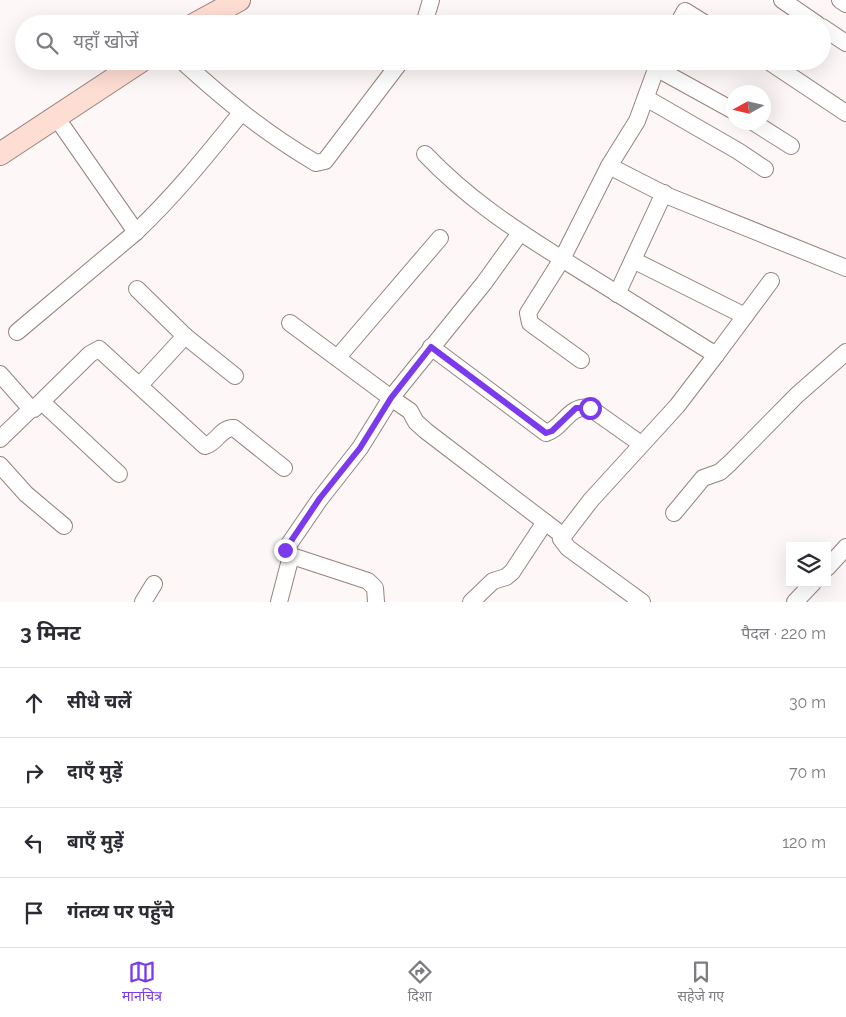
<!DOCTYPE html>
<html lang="hi">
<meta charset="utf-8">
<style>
:root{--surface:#fff;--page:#f2f2f3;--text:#2b2b33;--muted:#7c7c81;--line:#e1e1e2;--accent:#7c3aed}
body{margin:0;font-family:Raleway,"Noto Sans Devanagari",sans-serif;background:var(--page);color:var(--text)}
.controls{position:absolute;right:15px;bottom:15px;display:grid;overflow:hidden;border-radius:0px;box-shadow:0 5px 20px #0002}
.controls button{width:45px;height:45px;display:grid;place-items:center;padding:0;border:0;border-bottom:1px solid var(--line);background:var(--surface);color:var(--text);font:25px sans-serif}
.compass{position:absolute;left:726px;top:85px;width:45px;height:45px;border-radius:50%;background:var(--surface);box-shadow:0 5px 20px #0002;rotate:262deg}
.stop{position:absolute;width:15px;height:15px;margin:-11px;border:4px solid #7c3aed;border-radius:50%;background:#fff}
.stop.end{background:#7c3aed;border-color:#fff;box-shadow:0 1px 5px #0008}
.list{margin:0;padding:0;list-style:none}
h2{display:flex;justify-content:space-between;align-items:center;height:65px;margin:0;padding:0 20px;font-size:21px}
h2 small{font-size:16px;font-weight:400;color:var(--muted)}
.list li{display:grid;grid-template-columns:32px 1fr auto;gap:15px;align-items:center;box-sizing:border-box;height:70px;padding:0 20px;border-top:1px solid var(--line)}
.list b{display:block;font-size:19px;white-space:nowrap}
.list em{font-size:16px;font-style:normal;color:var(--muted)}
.icon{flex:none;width:28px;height:28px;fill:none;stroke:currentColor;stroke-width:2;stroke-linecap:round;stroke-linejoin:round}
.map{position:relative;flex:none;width:846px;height:602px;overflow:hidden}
.search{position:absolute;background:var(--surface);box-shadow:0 5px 20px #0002;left:15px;right:15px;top:15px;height:55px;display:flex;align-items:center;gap:12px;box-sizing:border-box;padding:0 18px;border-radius:28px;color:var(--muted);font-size:19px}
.sheet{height:345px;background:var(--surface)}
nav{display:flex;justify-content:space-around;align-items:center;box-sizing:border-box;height:70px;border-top:1px solid var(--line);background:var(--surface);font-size:14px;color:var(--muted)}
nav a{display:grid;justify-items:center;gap:2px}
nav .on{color:var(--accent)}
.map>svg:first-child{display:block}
</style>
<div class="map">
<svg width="846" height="602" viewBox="0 0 846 602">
<rect width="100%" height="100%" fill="#fdf8f7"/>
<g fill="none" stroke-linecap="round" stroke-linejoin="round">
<g stroke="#98827c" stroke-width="18">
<g id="street">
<path d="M 782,0 L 817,24"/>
<path d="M 840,0 L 846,4"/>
<path d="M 424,24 L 431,0"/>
<path d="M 678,24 L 685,11 L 706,24"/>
<path d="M 822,27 L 846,43"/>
<path d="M 182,61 C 226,101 265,133 316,163 L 325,161 L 401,61"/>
<path d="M 768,61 L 846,113"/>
<path d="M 656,68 L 734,111"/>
<path d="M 646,98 L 738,151 L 765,169"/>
<path d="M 56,117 L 136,232 C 175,195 207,155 241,113"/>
<path d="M 753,122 L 791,146"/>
<path d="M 425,154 C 467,198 511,227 562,259 L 609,166 L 668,196 L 846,268"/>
<path d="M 609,166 L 637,121 L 659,61"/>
<path d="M 520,233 L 484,283 L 391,398 L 410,411 L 416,422 L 426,431 L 562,535"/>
<path d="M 633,260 L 745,316"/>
<path d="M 137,289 L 185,336 L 235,376"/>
<path d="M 617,294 L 664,193"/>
<path d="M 290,323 L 391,398 L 360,448 L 320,499 L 285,550 L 288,554 L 295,557 L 368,581 L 375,588 L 376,602"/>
<path d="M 17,332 L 136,232"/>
<path d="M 431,347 L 546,433 C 563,428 569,404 590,408 L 641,444"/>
<path d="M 716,355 L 771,281"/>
<path d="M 338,357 L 440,238"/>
<path d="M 581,360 L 530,323 L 528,313 L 562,259 L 716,355 L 677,406 L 591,500 L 561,539 L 568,548 L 642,602"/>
<path d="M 0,374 L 31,409 L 34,409 L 90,354 L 99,349 L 205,446 C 217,443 221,427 234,428 L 284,468"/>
<path d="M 140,385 L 185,336"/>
<path d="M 43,403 L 119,474"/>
<path d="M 0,439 L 31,409"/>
<path d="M 0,465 L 26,494 L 64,526"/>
<path d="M 674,513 L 703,478 L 720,472 L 730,463 L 797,395 L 846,352"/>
<path d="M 827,568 L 846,547"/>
<path d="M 143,602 L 154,584"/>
<path d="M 279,602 L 291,556"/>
<path d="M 471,602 L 493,581 L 506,577 L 512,572 L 545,522"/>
<path d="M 795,602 L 813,583"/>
</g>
</g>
<g stroke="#98827c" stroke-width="24">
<g id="secondary">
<path d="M 195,24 L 239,0"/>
<path d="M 0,154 L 141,61"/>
</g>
</g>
<use href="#street" stroke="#fff" stroke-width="16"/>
<use href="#secondary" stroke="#feddd3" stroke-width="22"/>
</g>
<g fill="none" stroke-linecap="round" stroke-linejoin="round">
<path stroke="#7c3aed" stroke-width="6" d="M 285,550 L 320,498 L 360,448 L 391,398 L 431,347 L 546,433 L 552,431 L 576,408 L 590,408"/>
</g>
</svg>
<div class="controls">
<button><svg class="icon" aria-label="layers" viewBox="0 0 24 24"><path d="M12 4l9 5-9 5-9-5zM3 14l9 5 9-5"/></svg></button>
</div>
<svg class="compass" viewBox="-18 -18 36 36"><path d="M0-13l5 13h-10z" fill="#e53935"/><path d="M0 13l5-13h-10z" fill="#7c7c81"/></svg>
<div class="stop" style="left:590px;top:408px"></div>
<div class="stop end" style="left:285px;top:550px"></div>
<div class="search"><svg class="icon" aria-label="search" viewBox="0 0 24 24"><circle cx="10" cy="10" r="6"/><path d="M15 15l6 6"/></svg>यहाँ खोजें</div>
</div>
<section class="sheet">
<h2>3 मिनट<small>पैदल · 220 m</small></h2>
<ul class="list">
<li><svg class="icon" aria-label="ahead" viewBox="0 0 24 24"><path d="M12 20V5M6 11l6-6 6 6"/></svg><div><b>सीधे चलें</b></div><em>30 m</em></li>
<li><svg class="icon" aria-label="right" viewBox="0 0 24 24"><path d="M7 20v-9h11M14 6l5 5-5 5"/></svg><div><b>दाएँ मुड़ें</b></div><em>70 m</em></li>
<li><svg class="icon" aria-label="left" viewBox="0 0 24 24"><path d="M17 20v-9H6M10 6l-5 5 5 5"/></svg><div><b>बाएँ मुड़ें</b></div><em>120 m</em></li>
<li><svg class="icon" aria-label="arrive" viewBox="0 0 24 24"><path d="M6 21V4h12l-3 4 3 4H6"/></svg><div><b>गंतव्य पर पहुँचे</b></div></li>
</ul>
</section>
<nav>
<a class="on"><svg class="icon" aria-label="map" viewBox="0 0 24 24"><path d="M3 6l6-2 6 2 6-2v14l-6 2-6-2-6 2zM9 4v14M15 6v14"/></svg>मानचित्र</a>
<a><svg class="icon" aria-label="directions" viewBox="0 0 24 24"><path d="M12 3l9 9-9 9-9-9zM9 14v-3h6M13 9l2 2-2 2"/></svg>दिशा</a>
<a><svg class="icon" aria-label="saved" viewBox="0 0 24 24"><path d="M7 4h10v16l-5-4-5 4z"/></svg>सहेजे गए</a>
</nav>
